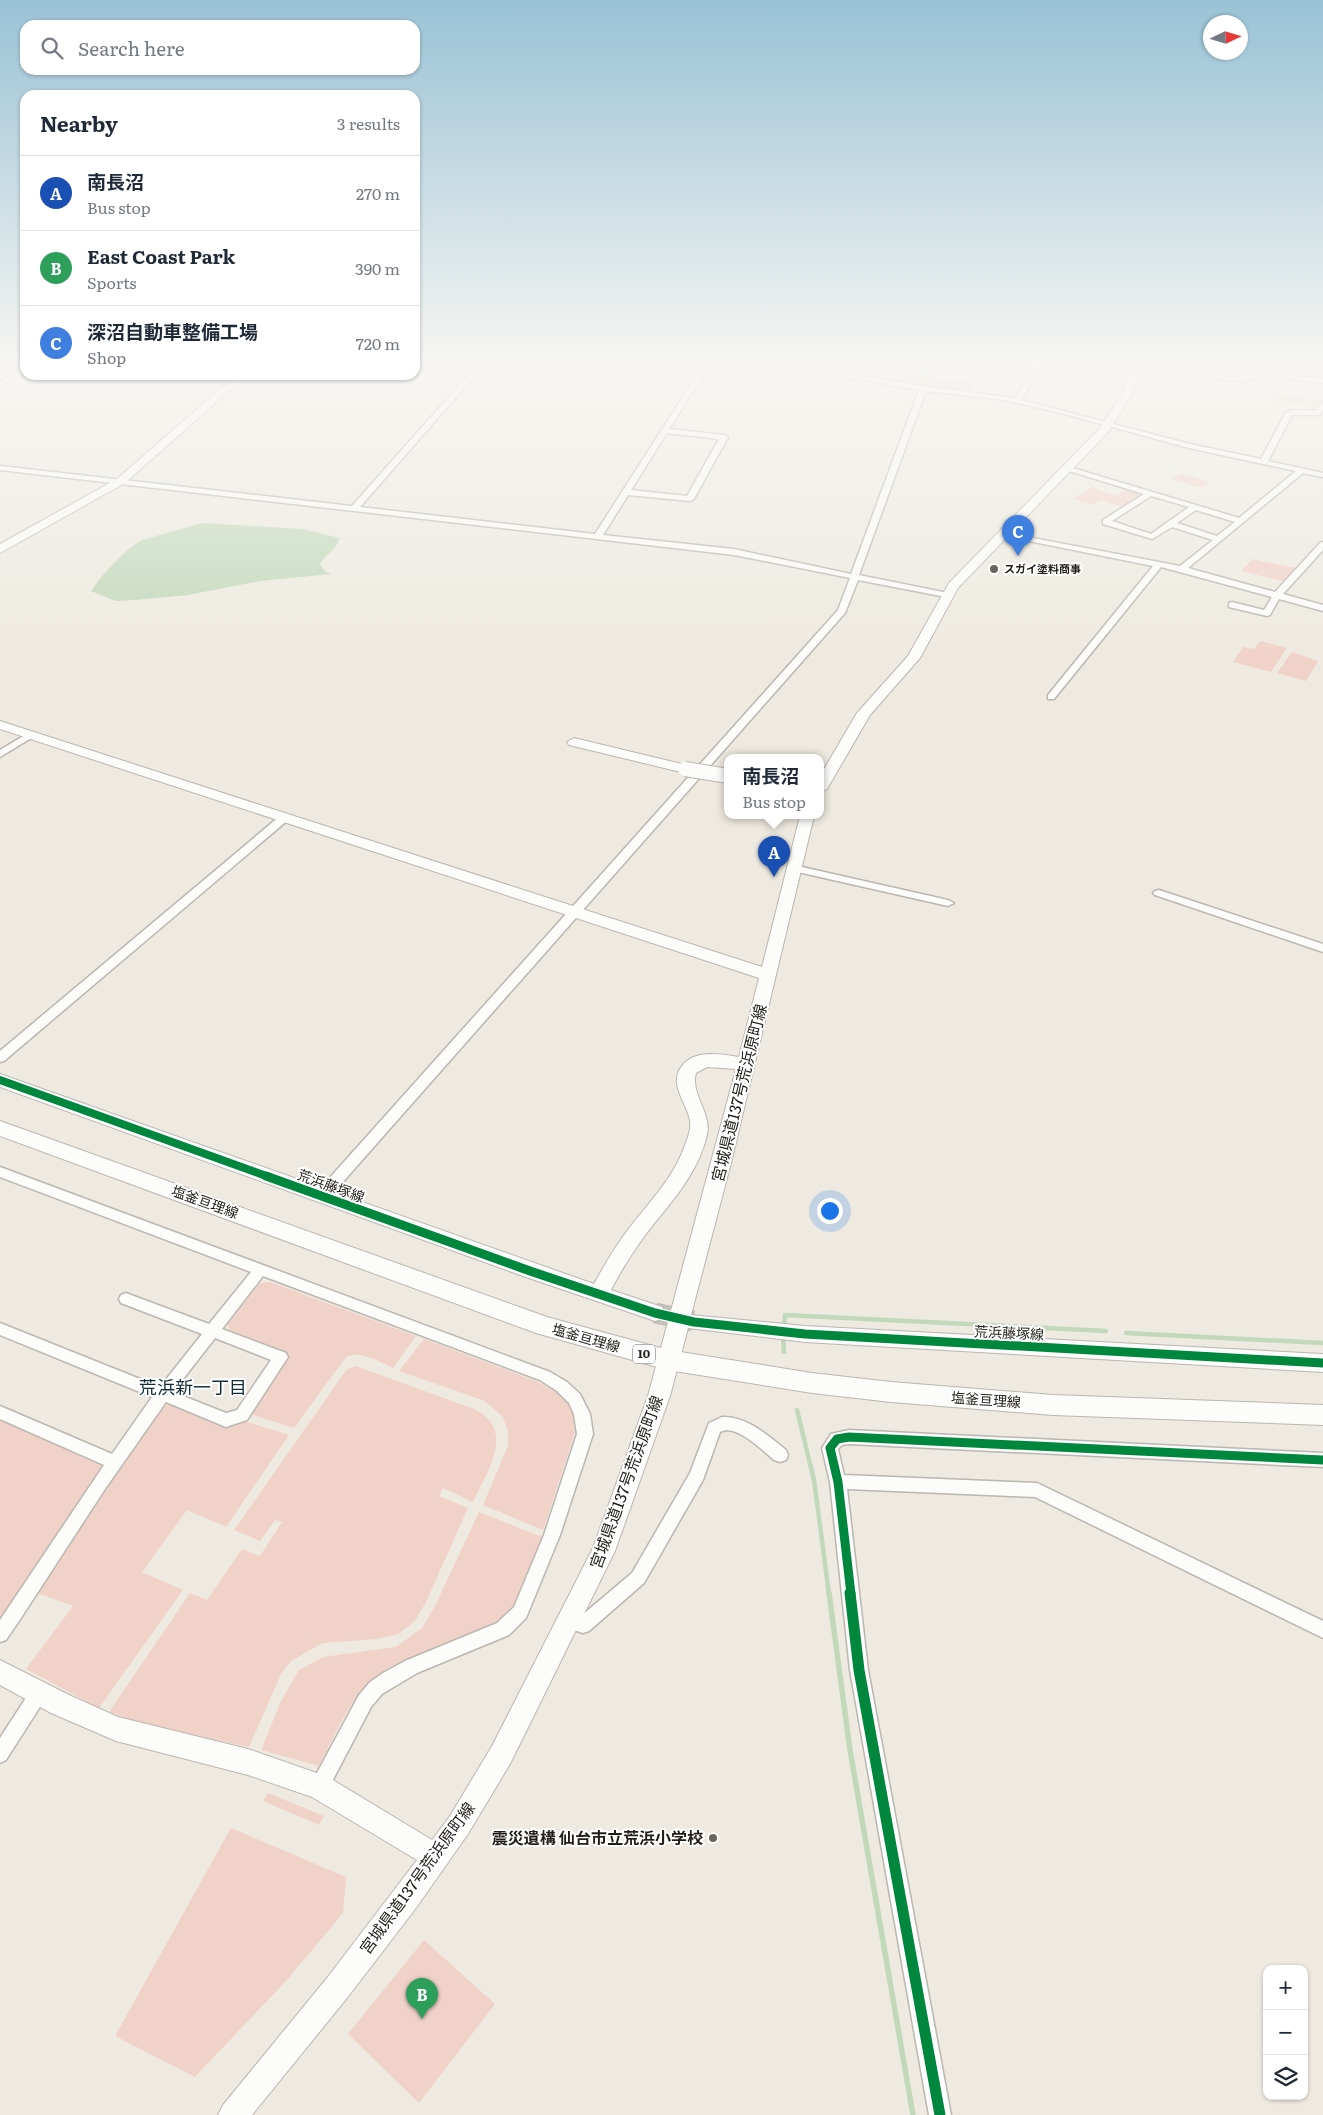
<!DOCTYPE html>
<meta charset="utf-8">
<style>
:root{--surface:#fff;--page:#f6f6f7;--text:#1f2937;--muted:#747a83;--line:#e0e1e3;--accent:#69655e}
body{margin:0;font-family:Literata,"Noto Sans JP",serif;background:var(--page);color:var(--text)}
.controls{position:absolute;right:15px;bottom:15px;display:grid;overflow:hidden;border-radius:10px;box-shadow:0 1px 4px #0004}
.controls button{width:45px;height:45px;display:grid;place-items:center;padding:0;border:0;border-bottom:1px solid var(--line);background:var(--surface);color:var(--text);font:25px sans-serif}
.compass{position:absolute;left:1203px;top:15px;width:45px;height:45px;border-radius:50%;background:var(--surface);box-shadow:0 1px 4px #0004;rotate:86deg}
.you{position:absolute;left:829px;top:1210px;width:18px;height:18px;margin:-12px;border:4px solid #fff;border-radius:50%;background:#1a73e8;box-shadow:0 0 0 8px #1a73e833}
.badge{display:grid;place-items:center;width:32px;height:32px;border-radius:50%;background:var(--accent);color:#fff;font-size:16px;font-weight:700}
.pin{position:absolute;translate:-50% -41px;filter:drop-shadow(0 1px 2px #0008)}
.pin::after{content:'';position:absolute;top:26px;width:18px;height:15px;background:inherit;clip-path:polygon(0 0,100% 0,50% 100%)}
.popup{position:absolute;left:724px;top:754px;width:100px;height:65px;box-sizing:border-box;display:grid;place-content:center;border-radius:10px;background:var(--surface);filter:drop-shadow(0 1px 4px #0005);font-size:16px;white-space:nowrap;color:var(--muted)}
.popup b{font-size:19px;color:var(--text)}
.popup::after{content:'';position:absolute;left:50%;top:100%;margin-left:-10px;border:10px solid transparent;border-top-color:var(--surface)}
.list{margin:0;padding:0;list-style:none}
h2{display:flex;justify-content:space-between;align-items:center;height:65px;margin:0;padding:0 20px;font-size:21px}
h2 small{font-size:16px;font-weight:400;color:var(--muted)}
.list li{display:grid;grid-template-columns:32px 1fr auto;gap:15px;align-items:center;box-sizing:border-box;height:75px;padding:0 20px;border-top:1px solid var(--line)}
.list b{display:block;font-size:19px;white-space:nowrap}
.list p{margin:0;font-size:16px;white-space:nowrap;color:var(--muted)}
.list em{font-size:16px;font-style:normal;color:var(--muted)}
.icon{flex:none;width:28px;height:28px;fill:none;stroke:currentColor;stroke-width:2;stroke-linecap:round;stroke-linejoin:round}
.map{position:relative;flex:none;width:1323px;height:2115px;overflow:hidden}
.search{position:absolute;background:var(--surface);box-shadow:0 1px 4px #0004;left:20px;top:20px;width:400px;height:55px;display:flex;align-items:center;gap:12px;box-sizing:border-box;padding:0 18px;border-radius:15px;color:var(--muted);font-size:19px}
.panel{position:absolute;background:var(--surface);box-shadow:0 1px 4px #0004;left:20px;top:90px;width:400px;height:290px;border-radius:15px}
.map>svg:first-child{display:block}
</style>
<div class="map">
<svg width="1323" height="2115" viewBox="0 0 1323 2115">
<rect width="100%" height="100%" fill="#eeeae1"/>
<g fill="#f1d2c9">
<path d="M 908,373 L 946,380 L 976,382 L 972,391 L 943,390 L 902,383 L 900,381 Z"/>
<path d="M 1277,394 L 1319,400 L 1316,407 L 1313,407 L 1276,401 Z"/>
<path d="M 1181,473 L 1210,482 L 1201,488 L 1172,479 Z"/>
<path d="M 1092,487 L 1116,496 L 1128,488 L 1142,493 L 1122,507 L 1101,500 L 1094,505 L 1073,499 Z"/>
<path d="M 1253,559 L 1299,569 L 1286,582 L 1241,571 Z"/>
<path d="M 1260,641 L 1287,648 L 1271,672 L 1233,662 L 1243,647 L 1254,649 Z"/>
<path d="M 1292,652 L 1318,661 L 1306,681 L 1277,673 Z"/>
<path d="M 270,1282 L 416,1336 L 393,1368 C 379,1362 361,1350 346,1357 L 294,1428 L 247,1413 L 289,1354 L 230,1332 L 228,1324 L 260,1283 Z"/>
<path d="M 424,1339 L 536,1381 L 563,1396 L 568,1403 L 573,1413 L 575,1433 L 543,1530 L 483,1505 L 508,1446 L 508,1432 L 503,1417 L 485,1401 L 399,1371 Z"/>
<path d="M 356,1366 L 474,1409 C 517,1430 487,1471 473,1502 L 443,1488 L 439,1496 L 468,1508 L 425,1604 L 414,1622 L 398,1634 L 378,1639 L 323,1643 L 291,1661 L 281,1674 L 249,1747 L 142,1724 L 109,1712 L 190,1593 L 207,1600 L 242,1549 L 260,1556 L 282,1522 L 275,1520 L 260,1541 L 234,1530 L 347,1369 Z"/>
<path d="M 172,1403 L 241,1420 L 289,1435 L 226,1527 L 187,1510 L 142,1572 L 183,1590 L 99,1708 L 26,1669 L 73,1606 L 37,1593 L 64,1547 L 161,1408 Z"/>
<path d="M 0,1416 L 103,1461 L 105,1468 L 0,1625 Z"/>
<path d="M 479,1512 L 542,1537 C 535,1556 531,1580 521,1598 C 495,1642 423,1645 382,1672 C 351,1693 336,1734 319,1766 L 261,1750 L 281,1701 L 299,1670 L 323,1657 L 396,1647 L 422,1628 L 435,1606 Z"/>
<path d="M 268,1793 L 324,1816 L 319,1825 L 263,1801 Z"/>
<path d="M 231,1828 L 346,1877 L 343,1913 L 287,1980 L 195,2077 L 115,2036 Z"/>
<path d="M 424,1940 L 495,2004 L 419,2103 L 348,2034 Z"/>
</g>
<path fill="#c2d8ba" d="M 202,523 L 302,529 L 340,538 C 335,552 327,552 320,564 L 325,571 L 331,574 L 260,581 L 188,595 L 135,600 L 116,601 L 91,591 C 104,572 122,552 142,540 Z"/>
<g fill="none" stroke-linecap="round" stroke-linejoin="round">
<g stroke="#c2d8ba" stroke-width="4.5">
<path d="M 784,1329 L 785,1315 L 1106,1331"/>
<path d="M 1126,1333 L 1323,1343"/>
<path d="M 783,1336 L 784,1352"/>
<path d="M 797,1410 L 814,1480 L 829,1594"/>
</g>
<path stroke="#c2d8ba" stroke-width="5.5" d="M 829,1593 L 850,1750 L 913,2115"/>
<path stroke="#c5c1b9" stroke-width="21" stroke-dasharray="21 11" stroke-linecap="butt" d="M 655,1313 L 693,1321"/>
<g stroke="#bab6b0" stroke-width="3">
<g id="street">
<path d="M 478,364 L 485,364 L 360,507 L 595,534 L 704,364 L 710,364 L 669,429 L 724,435 L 728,437 L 694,499 L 690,501 L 628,495 L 603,535 L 734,549 L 851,574 L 919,390 L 783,366 L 780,364 L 794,364 L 928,387 L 1015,398 L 1036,364 L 1042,364 L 1021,400 L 1190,444 L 1261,459 L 1286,412 L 1294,410 L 1315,411 L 1323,402 L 1323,409 L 1320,415 L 1292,415 L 1268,461 L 1323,473 L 1323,477 L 1303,473 L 1188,568 L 1275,592 L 1320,543 L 1323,542 L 1323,550 L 1283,594 L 1323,605 L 1323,611 L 1279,599 L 1270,615 L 1267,616 L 1229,607 L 1229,603 L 1232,602 L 1264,610 L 1272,597 L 1161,567 L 1054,699 L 1048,699 L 1048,695 L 1153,566 L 1004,536 L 1001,536 L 1001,532 L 1180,566 L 1213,540 L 1172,527 L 1152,539 L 1103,524 L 1103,520 L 1144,494 L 1066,470 L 1066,466 L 1239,518 L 1296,471 L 1189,448 L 1057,412 L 1005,400 L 926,391 L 859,575 L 948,593 L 952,596 L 951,598 L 858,580 L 845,613 L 327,1200 L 317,1200 L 315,1196 L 317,1192 L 838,610 L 850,578 L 734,555 L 0,470 L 0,466 L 352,506 ZM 667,433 L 719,439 L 687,496 L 631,490 ZM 1151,496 L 1189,507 L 1151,534 L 1112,521 ZM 1196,510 L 1235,522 L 1217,536 L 1177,523 Z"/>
<path d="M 25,365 L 25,370 L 0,387 L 0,382 Z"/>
<path d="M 1138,365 L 1234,377 L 1272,373 L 1323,379 L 1323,383 L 1272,377 L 1234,381 L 1136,368 L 1135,367 Z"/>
<path d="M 30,732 L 33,733 L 33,737 L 0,757 L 0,750 Z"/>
<path d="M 284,815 L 289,818 L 288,820 L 4,1061 L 0,1062 L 0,1051 L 280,816 Z"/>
<path d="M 793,865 L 948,900 L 954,903 L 948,906 L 789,870 L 788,868 L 789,866 Z"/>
<path d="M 1159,890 L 1323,944 L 1323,952 L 1155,895 L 1153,893 L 1155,891 Z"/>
<path d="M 0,1167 L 550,1372 L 567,1382 L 580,1394 L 590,1414 L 593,1434 L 560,1535 L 526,1618 L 509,1635 L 417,1673 L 382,1694 L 371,1707 L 326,1793 L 319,1795 L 312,1793 L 310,1786 L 359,1695 L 370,1682 L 383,1673 L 405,1661 L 497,1623 L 514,1607 L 544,1535 L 577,1434 L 574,1414 L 569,1403 L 557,1391 L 540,1380 L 263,1276 L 222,1329 L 286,1353 L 288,1357 L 247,1420 L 226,1427 L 166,1402 L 105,1489 L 21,1618 L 6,1640 L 0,1642 L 0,1620 L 104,1465 L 0,1419 L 0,1406 L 112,1454 L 152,1397 L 0,1335 L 0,1323 L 160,1387 L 202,1334 L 121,1303 L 119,1299 L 121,1295 L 126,1293 L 131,1295 L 209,1324 L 251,1272 L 0,1177 ZM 215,1338 L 271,1360 L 237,1410 L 226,1413 L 173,1392 Z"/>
<path d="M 722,1417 C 747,1416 767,1435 786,1450 L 788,1455 L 786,1460 L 780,1462 L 774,1460 C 762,1450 736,1423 720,1432 L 703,1480 L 644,1583 L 589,1631 L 583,1633 L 564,1627 L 561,1621 L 564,1615 L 570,1613 L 581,1616 L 632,1573 L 690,1473 L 709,1423 Z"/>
<path d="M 849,1430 L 1323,1453 L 1323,1467 L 849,1444 L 842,1445 L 838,1449 L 844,1475 L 1037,1483 L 1323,1621 L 1323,1638 L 1035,1497 L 847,1489 L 868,1670 L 951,2115 L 929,2115 L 850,1670 L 830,1482 L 822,1448 L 831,1434 Z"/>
<path d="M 39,1684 L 45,1687 L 48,1693 L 45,1699 L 6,1760 L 0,1763 L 0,1738 L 33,1687 Z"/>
</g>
</g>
<g stroke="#bab6b0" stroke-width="2">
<g id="secondary">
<path d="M 1133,364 L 1143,364 L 1133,392 L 1109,431 L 958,588 L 920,658 L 870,715 L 827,789 L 820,793 L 820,776 L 857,713 L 908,656 L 949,583 L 1101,427 L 1123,392 Z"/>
<path d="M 236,375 L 247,375 L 125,483 L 0,553 L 0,544 L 117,479 Z"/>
<path d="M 0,721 L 762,967 L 800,816 L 814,816 L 731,1163 L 691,1315 L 805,1326 L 1323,1354 L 1323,1372 L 805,1342 L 688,1328 L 670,1396 L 615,1551 L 510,1764 L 468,1834 L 416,1908 L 347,1998 L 252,2115 L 218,2115 L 223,2105 L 327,1978 L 417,1860 L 312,1797 L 248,1775 L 116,1741 L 51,1713 L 0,1685 L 0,1660 L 69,1695 L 118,1717 L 248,1749 L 328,1777 L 432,1840 L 450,1816 L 492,1746 L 593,1548 L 648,1396 L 736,1069 L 707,1067 L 696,1073 C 690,1094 712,1113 707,1135 C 697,1177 668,1205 643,1238 C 631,1255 620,1272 611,1290 L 662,1307 L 665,1313 L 662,1319 L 655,1321 L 523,1276 L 0,1087 L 0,1074 L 594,1284 C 605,1264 616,1245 630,1227 C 652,1199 675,1176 686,1142 C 689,1135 691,1127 690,1120 C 686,1102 668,1083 682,1066 C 694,1049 722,1054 739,1057 L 759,978 L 0,729 Z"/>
<path d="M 574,738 L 690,766 L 692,769 L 685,773 L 569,745 L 567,742 Z"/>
</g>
</g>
<g stroke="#bab6b0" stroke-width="2">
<path id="primary" d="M 0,1121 L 547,1317 L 668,1350 L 812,1373 L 891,1382 L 1053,1395 L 1323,1405 L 1323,1425 L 1053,1415 L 891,1402 L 812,1393 L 668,1370 L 536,1333 L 0,1136 Z"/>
</g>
<use href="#street" fill="#fcfcfa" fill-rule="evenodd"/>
<use href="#secondary" fill="#fcfcfa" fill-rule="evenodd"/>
<use href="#primary" fill="#fcfcfa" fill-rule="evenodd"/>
<g stroke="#bab6b0" stroke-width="16" stroke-linecap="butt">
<path id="secondary-bridge" d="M 685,769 L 728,776"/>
</g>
<use href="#secondary-bridge" stroke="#fcfcfa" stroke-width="14"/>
<g stroke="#fff" stroke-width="11">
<path id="cycleway-far2" d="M 0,1080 L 269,1177"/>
</g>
<g stroke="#fff" stroke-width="12">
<g id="cycleway-far1">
<path d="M 266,1176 L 530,1271 L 655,1313 L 694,1322 L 805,1334 L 1323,1363"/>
<path d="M 851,1594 L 838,1482 L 830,1448 L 837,1439 L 849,1437 L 1323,1460"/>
</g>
</g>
<g stroke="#fff" stroke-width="14">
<path id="cycleway" d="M 850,1593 L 859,1670 L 940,2115"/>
</g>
<use href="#cycleway-far2" stroke="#00873e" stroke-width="8"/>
<use href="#cycleway-far1" stroke="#00873e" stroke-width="9"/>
<use href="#cycleway" stroke="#00873e" stroke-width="11"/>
</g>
<linearGradient id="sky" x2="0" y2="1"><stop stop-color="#99c2d6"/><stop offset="0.55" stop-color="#f7f6f2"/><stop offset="1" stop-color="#f7f6f2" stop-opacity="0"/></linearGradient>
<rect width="1323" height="660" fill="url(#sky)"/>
<g fill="#69655e" stroke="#fff" stroke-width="2">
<circle cx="994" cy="569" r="5"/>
<circle cx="713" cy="1838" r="5"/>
</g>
<g text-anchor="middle" stroke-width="4" stroke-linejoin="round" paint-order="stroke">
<g font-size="11" font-weight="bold" fill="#211e18" stroke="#fff" text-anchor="start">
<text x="1004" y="573">スガイ塗料商事</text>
</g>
<rect fill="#fff" stroke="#64625d" stroke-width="1" x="633" y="1344.5" width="22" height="19" rx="4"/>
<g font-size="12" font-weight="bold" fill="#211e18">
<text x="644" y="1358">10</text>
</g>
<g font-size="14" fill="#211e18" stroke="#fff">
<text transform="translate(331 1186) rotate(20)" y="5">荒浜藤塚線</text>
<text transform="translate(205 1202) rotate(20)" y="5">塩釜亘理線</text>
<text transform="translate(1009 1333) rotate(3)" y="5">荒浜藤塚線</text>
<text transform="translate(586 1338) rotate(16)" y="5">塩釜亘理線</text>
<text transform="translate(986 1400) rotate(4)" y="5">塩釜亘理線</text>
</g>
<g font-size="16" fill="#211e18" stroke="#fff">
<text transform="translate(739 1093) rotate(-76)" y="6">宮城県道137号荒浜原町線</text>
<text transform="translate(626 1482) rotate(-70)" y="6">宮城県道137号荒浜原町線</text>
<text transform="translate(417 1878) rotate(-54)" y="6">宮城県道137号荒浜原町線</text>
</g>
<g font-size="16" font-weight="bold" fill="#211e18" stroke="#fff" text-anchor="end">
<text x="703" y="1844">震災遺構 仙台市立荒浜小学校</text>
</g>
<g font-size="18" fill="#102d38" stroke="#fff">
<text x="193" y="1394">荒浜新一丁目</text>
</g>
</g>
</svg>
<div class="controls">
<button>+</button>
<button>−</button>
<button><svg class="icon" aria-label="layers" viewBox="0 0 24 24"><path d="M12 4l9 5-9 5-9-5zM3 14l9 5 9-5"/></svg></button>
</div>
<svg class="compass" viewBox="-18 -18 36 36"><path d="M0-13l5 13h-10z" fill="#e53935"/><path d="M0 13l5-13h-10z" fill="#747a83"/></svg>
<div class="you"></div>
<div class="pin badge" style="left:774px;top:877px;background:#1a4fb4">A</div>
<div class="popup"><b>南長沼</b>Bus stop</div>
<div class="pin badge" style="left:422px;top:2019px;background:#2e9e5b">B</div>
<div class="pin badge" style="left:1018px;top:556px;background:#3f7fe0">C</div>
<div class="search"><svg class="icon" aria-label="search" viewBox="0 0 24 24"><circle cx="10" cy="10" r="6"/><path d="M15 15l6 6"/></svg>Search here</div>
<section class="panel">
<h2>Nearby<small>3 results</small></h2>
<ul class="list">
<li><span class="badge" style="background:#1a4fb4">A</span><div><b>南長沼</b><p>Bus stop</p></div><em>270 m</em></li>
<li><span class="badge" style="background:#2e9e5b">B</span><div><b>East Coast Park</b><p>Sports</p></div><em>390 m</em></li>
<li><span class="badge" style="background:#3f7fe0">C</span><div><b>深沼自動車整備工場</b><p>Shop</p></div><em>720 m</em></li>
</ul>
</section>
</div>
